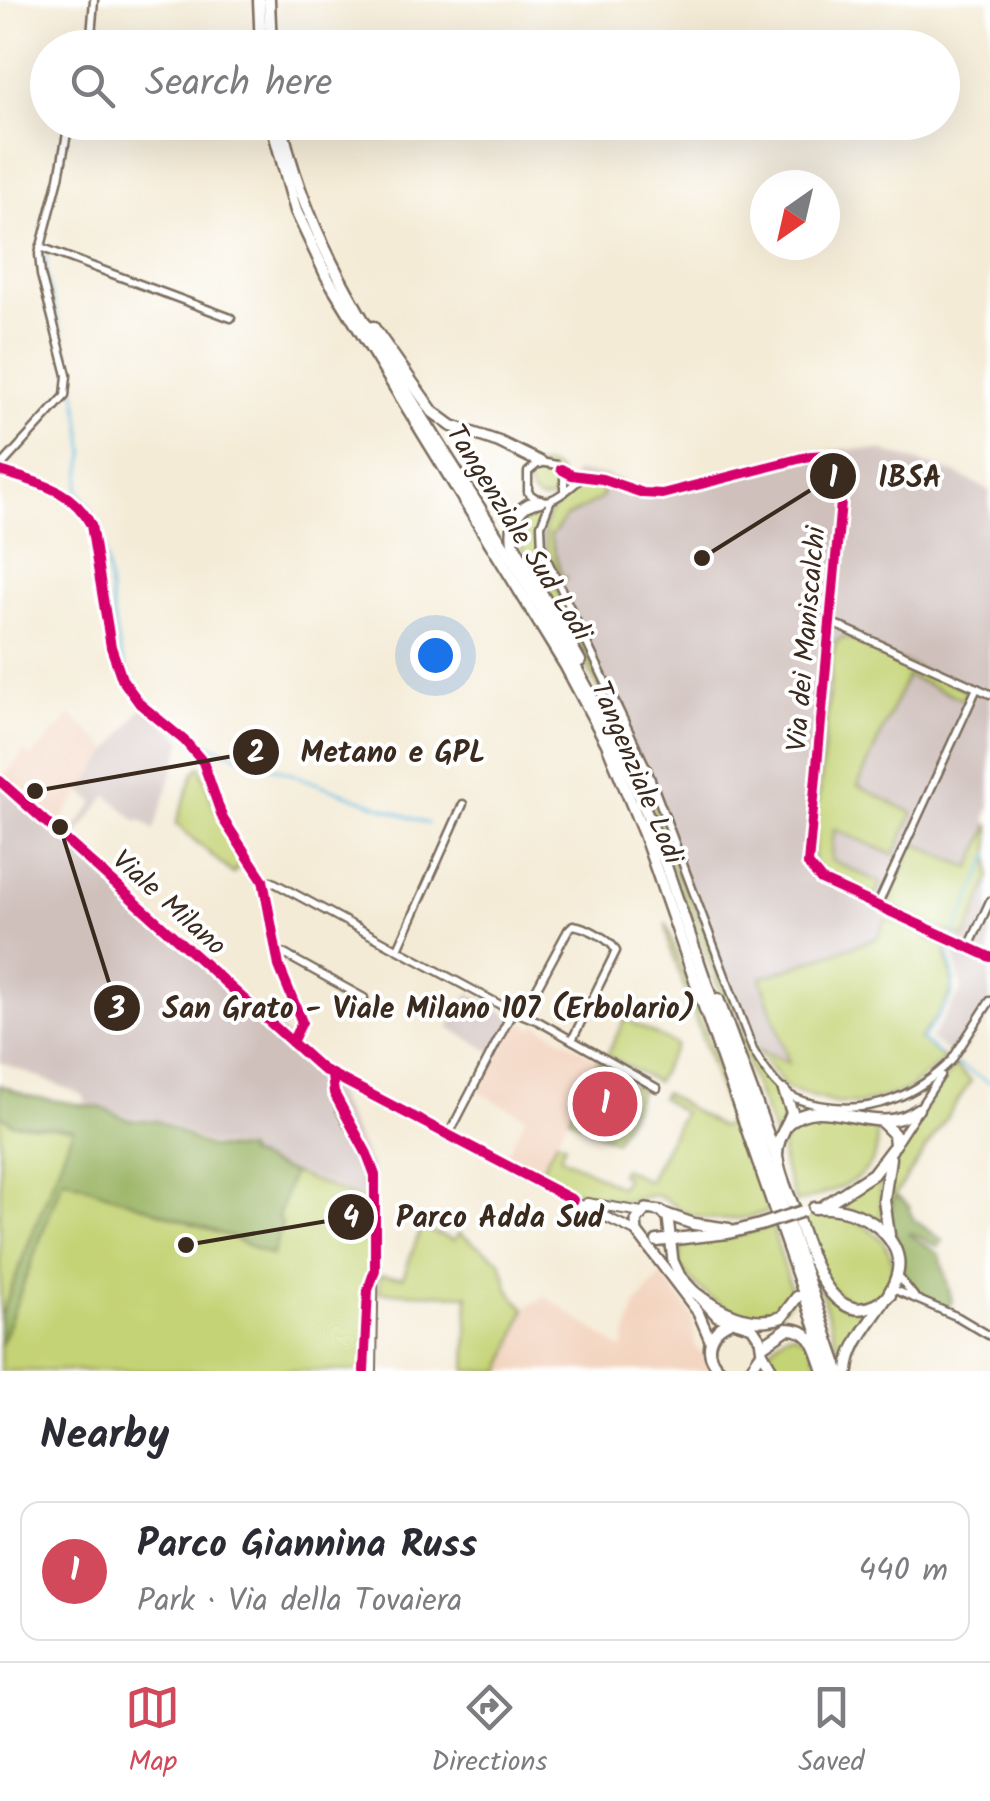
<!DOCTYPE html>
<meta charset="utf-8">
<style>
:root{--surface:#fff;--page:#f7f7f7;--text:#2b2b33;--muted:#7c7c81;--line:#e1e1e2;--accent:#d1495b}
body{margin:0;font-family:Kalam,sans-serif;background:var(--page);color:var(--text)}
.compass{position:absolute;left:750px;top:170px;width:90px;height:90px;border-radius:50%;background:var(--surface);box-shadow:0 10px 40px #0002;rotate:214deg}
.you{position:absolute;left:435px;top:655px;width:35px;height:35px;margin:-25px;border:8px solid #fff;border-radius:50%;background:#1a73e8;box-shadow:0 0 0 15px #1a73e833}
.badge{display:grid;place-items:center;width:65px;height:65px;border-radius:50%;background:var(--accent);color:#fff;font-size:32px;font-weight:700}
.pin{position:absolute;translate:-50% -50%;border:5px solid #fff;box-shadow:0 2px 10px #0006}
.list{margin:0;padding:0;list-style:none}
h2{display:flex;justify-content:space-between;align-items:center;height:130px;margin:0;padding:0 40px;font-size:42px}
h2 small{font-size:32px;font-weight:400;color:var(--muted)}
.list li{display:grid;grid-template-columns:65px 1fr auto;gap:30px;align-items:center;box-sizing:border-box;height:140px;margin:0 20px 20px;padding:0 20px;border:2px solid var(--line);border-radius:20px}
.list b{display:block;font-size:38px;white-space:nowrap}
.list p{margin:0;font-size:32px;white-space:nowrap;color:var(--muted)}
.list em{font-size:32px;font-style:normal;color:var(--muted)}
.icon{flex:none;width:55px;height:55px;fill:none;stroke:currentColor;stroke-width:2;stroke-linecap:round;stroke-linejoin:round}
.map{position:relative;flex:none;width:990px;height:1371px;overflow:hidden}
.search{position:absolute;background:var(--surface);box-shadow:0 10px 40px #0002;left:30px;right:30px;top:30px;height:110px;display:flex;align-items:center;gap:25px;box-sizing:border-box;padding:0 35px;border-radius:55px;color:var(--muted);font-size:38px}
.sheet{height:290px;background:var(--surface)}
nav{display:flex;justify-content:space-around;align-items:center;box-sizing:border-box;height:140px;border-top:2px solid var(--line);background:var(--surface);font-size:28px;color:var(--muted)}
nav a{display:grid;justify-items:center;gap:5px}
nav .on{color:var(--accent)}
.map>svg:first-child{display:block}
</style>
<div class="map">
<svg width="990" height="1371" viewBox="0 0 990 1371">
<rect width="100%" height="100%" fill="#fff"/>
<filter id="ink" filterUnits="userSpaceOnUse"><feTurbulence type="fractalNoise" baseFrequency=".01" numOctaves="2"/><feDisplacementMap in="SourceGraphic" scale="20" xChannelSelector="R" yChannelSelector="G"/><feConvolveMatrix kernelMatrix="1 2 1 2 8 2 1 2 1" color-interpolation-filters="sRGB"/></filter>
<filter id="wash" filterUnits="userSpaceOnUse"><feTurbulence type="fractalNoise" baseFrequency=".0048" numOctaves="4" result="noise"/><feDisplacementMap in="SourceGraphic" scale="40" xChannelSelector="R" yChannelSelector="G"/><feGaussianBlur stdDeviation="2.25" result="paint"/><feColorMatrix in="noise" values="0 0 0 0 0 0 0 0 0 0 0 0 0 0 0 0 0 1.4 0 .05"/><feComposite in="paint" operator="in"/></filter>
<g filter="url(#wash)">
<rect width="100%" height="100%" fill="#f4ebd6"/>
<g fill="#f3d4bf">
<path d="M 70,715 L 111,751 L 54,830 L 0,781 L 24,752 L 32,758 Z"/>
<path d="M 517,1019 L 533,1028 L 536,1024 L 599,1060 L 538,1175 L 505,1157 L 526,1117 L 477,1091 Z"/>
<path d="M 662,1275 L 693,1316 L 695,1346 L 717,1371 L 502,1371 L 526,1307 L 546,1296 L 622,1350 L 636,1305 Z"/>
</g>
<g fill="#cfc0bb">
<path d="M 844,449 L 881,450 L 957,474 L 990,491 L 990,808 L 985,819 L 990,824 L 971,868 L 889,905 L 891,907 L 877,938 L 790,1064 L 746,1045 L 643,771 L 565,609 L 541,556 L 536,535 L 542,510 L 562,498 L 575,472 L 605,475 L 645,488 L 661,490 L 800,453 Z"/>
<path d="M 143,706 L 183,740 L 154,830 L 140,819 L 138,822 L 107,795 L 78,834 L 74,830 L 95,802 L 81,791 Z"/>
<path d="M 0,778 L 331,1076 L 330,1083 L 371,1166 L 374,1201 L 249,1154 L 251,1148 L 210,1144 L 156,1118 L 132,1117 L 86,1103 L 83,1095 L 0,1062 Z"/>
<path d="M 990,876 L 990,1013 L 959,1059 L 930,1040 L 962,989 L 953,951 Z"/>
<path d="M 469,993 L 517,1019 L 496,1054 L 449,1028 Z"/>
</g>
<g fill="#c4d375" stroke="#807e4a" stroke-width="2.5">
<circle cx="545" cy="483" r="17"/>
<path d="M 593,484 L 603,487 L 602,498 L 565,518 L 555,532 L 550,535 L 562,578 L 567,577 L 561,582 C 549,556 531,525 560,503 C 573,493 575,487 593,484 Z"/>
<path d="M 533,507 L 542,510 L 536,535 L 541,556 L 643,771 L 749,1052 L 782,1094 L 788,1110 L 775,1138 L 637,773 L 578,646 L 519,544 L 516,526 L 527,508 Z"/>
<path d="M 842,638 L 851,639 L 964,689 L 966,694 L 964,700 L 907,676 L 858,786 L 913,813 L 894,855 L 834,829 L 831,860 L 881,883 L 873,897 L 821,873 L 813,863 L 833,651 L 836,642 Z"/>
<path d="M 200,766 L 215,808 L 242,856 L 242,862 L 233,874 L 176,824 L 194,772 Z"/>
<path d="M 990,824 L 990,878 L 967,936 L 960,937 L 889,905 L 914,843 L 971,868 Z"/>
<path d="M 886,919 L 938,943 L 947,942 C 943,956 952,968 952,982 C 952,1004 930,1023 919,1039 L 945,1059 L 906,1091 L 861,1104 L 834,1103 L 787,1089 L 757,1050 L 789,1063 L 761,978 L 877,938 Z"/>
<path d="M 666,923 L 770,1211 C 743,1221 707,1224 681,1210 C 671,1204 665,1197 653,1195 L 630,1201 L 618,1201 L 577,1191 L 572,1193 L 538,1175 L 557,1140 L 565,1144 L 560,1156 L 620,1187 L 626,1177 L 620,1174 L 623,1168 L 648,1181 L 683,1113 L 661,1098 L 664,1093 L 720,1127 L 732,1124 L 669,944 Z"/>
<path d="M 625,1019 L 676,1045 L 656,1082 L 607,1055 Z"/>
<path d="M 599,1060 L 603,1062 L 600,1068 L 641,1090 L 615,1141 L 569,1117 Z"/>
<path d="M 954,1066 L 971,1081 L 895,1195 L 888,1212 C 888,1149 920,1116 954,1066 Z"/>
<path d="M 0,1085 L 28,1097 L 209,1148 L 245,1154 L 371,1203 L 369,1371 L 0,1371 Z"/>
<path d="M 824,1116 L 878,1125 C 875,1135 879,1148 874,1158 C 861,1186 822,1194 796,1203 C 780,1159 766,1127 824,1116 Z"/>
<path d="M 883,1169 L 880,1194 L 883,1225 L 835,1204 Z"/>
<path d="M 824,1213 C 943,1231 881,1348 827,1283 C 814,1267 808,1237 801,1217 Z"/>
<path d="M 772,1226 L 792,1293 C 773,1347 695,1296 679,1264 L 681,1248 L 694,1240 L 732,1238 Z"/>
<path d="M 421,1228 L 454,1240 L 459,1233 L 501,1261 L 509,1290 L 525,1309 L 502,1371 L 466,1371 L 468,1295 L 379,1292 L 380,1275 L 403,1277 Z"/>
<path d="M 818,1282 C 831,1305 847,1308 872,1312 L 852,1340 L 845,1361 L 842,1361 Z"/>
<path d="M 794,1333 L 810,1342 L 820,1371 L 779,1371 L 771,1359 L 770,1349 L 785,1334 Z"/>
</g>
<g fill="#9bb566" stroke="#6b7042" stroke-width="2.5">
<path d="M 0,1085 L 28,1096 L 101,1108 L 131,1120 L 156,1120 L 209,1147 L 248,1150 L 247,1155 L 292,1173 L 278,1217 L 282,1225 L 272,1256 L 230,1237 L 63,1178 L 0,1347 L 0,1317 L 73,1129 L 12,1123 L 0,1115 Z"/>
<path d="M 895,1195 L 909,1206 L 913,1219 L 943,1241 L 938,1247 L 912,1233 L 909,1234 L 940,1255 L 952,1301 L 947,1309 L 921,1297 L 905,1281 C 903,1272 903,1263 901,1255 C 894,1228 884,1224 895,1195 Z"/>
</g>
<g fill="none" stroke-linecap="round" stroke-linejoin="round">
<g stroke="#65bde3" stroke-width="2.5">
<path d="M 46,253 L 47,277 L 75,386 L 81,423 L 85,454 L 78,490 C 114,535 105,590 118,643 C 138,731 217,747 291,774 C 337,791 382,807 428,824"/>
<path d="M 939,1054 L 922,1040 L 952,996 L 954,979 L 948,949 L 990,854"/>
<path d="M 956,1064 L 990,1083"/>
</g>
</g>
</g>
<g filter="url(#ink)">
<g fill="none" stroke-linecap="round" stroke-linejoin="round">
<g stroke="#7c6e5e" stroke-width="11">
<g id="minor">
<path d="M 90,48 L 94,0"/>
<path d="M 40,247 L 231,318"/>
<path d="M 0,467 L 65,396 L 67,375 L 41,275 L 39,254 L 59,178 L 69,122"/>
<path d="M 561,469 L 572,475 L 602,479 L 643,493 L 662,494 L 810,456 C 825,455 837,452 844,469 L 808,864 L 821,880 L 990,957"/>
<path d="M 0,471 C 37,483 72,488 91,525 L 111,647 L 122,679 L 140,704 L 185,741 L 203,762 L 223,819 L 263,880 L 279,966 L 302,1022 L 293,1041"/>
<path d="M 564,491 L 564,474 L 557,465 L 540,462 L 528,472 L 528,492 C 548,513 564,491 582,478"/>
<path d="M 550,502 L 541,525 L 542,549 L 647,769 L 753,1050 C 761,1064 773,1083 787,1093 C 797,1101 812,1104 824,1106 C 873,1114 917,1095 952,1060"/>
<path d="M 828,621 L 990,694"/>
<path d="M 263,880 L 271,881 L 506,1008 L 538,1021 L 657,1088"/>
<path d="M 877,906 L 977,688"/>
<path d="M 969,947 L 990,901"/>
<path d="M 398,949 L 463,804"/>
<path d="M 277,950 L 364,998"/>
<path d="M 523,1014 L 568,930 L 573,925 C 586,927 611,939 616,951 L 572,1040"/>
<path d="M 951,1061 L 990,1001"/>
<path d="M 448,1136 L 513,1011"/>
<path d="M 896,1144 L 941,1075"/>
<path d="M 898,1276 L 914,1296"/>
<path d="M 893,1289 L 958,1317 L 990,1336"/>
</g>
</g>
<g stroke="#7c6e5e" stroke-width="12">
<g id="tertiary">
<path d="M 0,781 L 332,1076 L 560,1195 L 637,1232"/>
<path d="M 332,1076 C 328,1106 367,1145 375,1175 L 372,1371"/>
<path d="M 587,1203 L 642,1212"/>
</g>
</g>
<g stroke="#7c6e5e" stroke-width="14">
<g id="secondary">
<path d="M 710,1340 L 698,1312 L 637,1232 L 636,1221 L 646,1209 L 661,1211 L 668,1218 L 673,1261 L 680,1276 L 717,1316 L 752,1327 L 760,1339 L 762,1352 L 749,1371"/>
<path d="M 762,1352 L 773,1371"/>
<path d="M 722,1371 C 702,1355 707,1332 730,1322"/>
</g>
</g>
<g stroke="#7c6e5e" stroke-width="15">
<g id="primary">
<path d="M 784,1091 L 792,1112 C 787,1127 777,1138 777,1155 C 778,1174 790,1196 796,1214 C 810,1252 832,1343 890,1295"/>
<path d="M 883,1123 L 894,1134 L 895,1145"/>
<path d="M 787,1124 C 825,1090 875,1142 918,1109"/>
<path d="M 825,1205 L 873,1174 L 892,1149"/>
<path d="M 814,1208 C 837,1206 861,1213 879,1228 C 936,1279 850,1318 848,1371"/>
<path d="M 665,1214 L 694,1224 L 729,1229"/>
<path d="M 889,1235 L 884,1200 L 890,1158"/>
<path d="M 657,1241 L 728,1233 L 760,1225"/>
<path d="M 762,1346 L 787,1329 C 814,1329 816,1349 824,1371"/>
</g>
</g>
<g stroke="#7c6e5e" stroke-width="15">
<g id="trunk">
<path d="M 259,0 L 261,48"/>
<path d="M 269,0 L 271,48"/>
<path d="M 271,122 L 296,211 L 327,277 L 565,665 L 607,744 L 644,834 L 831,1371"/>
<path d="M 281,122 C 304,232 363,321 421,415 C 505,550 596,682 654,831 L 839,1371"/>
<path d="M 373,327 L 433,412 L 452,426 L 499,442 L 540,462"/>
<path d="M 540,501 C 518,504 510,522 513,543 L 580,661"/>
<path d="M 718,999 L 778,1162"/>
<path d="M 694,1292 C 718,1311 751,1328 782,1317 L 797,1297"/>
</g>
</g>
<use href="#minor" stroke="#fff" stroke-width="6"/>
<use href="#tertiary" stroke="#fff" stroke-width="8"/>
<use href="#secondary" stroke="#fff" stroke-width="9"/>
<use href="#primary" stroke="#fff" stroke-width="10"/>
<use href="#trunk" stroke="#fff" stroke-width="10"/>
<g stroke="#7c6e5e" stroke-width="15" stroke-linecap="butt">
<path id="primary-bridge" d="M 760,1225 L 803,1211"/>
</g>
<use href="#primary-bridge" stroke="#fff" stroke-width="10"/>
<g stroke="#fff" stroke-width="16">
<g id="cycleway">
<path d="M 561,469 L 572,475 L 602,479 L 643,493 L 662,494 L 810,456 C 825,455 837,452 844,469 L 808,864 L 821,880 L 990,957"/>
<path d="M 0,471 C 37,483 72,488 91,525 L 111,647 L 122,679 L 140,704 L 185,741 L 203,762 L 223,819 L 263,880 L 279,966 L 302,1022 L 292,1042"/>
<path d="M 0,781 L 322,1069 L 573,1200"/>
<path d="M 332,1076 L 334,1093 L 367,1154 L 375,1175 L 375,1270 L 368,1290 L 364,1371"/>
</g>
</g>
<use href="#cycleway" stroke="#d6006c" stroke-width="10"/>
</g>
</g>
<g text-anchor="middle" stroke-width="8" stroke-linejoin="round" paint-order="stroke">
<g font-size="28" fill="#3b2a1e" stroke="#fff">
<text transform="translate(520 532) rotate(58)" y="10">Tangenziale Sud Lodi</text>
<text transform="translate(805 639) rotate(-85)" y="10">Via dei Maniscalchi</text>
<text transform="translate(638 772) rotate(67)" y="10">Tangenziale Lodi</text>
<text transform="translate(170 902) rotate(42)" y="10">Viale Milano</text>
</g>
</g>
<path fill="none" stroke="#3b2a1e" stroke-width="4" d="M702 558L833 476M35 791L256 752M60 827L117 1008M186 1245L351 1217"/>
<g fill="#3b2a1e" stroke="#fff" stroke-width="4">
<circle cx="702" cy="558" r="10"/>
<circle cx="35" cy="791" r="10"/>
<circle cx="60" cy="827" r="10"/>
<circle cx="186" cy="1245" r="10"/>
<circle cx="833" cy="476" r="25"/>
<circle cx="256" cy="752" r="25"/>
<circle cx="117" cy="1008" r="25"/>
<circle cx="351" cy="1217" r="25"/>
</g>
<g font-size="30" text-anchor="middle" font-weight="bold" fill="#fff">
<text x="833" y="487">1</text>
<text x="256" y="762">2</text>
<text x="117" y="1018">3</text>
<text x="351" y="1227">4</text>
</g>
<g font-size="30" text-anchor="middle" font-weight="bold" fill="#3b2a1e" stroke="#fff" stroke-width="8" stroke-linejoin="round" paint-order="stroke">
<text x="910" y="487">IBSA</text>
<text x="393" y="762">Metano e GPL</text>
<text x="429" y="1018">San Grato - Viale Milano 107 (Erbolario)</text>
<text x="500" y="1227">Parco Adda Sud</text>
</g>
</svg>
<svg class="compass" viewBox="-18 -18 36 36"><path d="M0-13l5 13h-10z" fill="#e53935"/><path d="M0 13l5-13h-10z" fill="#7c7c81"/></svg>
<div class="you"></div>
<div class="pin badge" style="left:605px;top:1104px">1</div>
<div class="search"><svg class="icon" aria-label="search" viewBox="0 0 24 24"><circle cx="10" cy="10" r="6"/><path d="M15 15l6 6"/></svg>Search here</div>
</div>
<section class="sheet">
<h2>Nearby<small></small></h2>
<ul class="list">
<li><span class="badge">1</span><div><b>Parco Giannina Russ</b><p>Park · Via della Tovaiera</p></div><em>440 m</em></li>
</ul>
</section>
<nav>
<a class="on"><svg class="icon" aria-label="map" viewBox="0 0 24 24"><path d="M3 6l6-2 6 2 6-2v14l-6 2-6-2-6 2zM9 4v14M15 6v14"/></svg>Map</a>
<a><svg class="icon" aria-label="directions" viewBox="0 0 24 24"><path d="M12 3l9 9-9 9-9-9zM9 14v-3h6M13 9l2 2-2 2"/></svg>Directions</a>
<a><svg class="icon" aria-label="saved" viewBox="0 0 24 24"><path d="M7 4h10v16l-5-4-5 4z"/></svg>Saved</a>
</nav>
